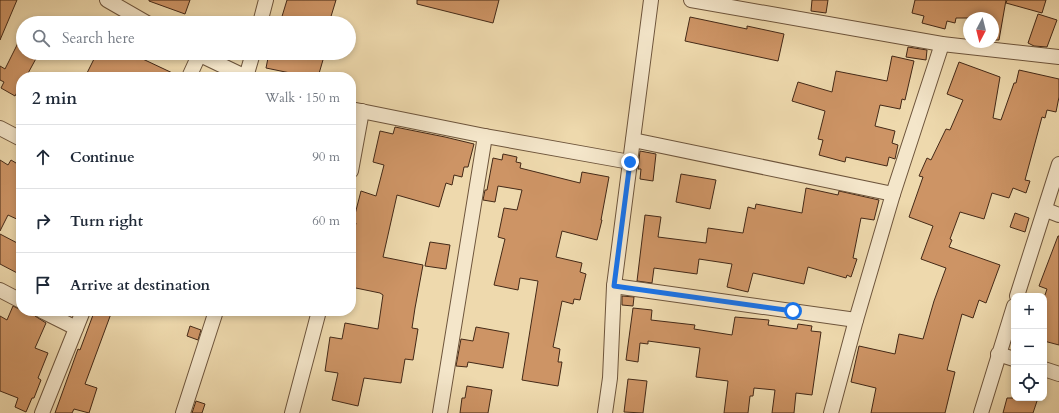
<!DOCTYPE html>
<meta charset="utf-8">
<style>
:root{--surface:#fff;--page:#f2f2f3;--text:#1f2937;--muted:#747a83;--line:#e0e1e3}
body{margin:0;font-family:Cardo,serif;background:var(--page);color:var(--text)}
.controls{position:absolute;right:12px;bottom:12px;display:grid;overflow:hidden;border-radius:8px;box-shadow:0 2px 6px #0003}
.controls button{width:36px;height:36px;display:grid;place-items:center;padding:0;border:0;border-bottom:1px solid var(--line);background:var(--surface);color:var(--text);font:20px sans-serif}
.compass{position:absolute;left:963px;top:12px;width:36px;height:36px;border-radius:50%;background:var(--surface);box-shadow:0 2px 6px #0003;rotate:187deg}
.stop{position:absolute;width:12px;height:12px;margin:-9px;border:3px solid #1a73e8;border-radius:50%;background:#fff}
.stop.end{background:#1a73e8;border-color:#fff;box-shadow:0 1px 4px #0008}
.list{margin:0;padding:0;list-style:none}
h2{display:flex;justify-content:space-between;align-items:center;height:52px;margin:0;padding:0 16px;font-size:17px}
h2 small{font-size:13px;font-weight:400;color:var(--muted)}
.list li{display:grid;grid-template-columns:26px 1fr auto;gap:12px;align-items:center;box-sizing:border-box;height:64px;padding:0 16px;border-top:1px solid var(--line)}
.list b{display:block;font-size:15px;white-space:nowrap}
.list em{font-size:13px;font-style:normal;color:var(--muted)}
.icon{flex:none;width:22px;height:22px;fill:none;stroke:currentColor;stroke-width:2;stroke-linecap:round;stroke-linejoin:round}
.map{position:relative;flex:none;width:1059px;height:413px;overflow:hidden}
.search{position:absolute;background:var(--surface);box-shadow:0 2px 6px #0003;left:16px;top:16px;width:340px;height:44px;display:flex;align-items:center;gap:10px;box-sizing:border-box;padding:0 14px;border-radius:22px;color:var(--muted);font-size:15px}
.panel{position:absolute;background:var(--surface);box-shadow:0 2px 6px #0003;left:16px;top:72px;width:340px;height:244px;border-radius:16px}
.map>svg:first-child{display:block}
</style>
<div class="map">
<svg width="1059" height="413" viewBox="0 0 1059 413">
<rect width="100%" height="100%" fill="#eed9ad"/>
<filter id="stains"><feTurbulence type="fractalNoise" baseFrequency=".005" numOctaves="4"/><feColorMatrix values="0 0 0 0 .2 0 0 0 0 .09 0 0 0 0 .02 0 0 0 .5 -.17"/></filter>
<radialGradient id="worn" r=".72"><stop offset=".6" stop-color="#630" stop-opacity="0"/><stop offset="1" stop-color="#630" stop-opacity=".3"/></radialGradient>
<g fill="#cd9465" stroke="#442917">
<path d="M 0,0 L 17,0 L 0,40 Z"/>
<path d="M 149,0 L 190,0 L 185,14 L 149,1 Z"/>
<path d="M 287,0 L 336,0 L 329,23 L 280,23 Z"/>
<path d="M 417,0 L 499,0 L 493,23 L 417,4 Z"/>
<path d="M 812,0 L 828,0 L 826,13 L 811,11 Z"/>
<path d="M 915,0 L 1006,0 L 999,40 L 993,40 L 993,18 L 956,18 L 955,23 L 947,21 L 945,29 L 922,23 L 924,16 L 912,13 Z"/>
<path d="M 1007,0 L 1046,0 L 1042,13 L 1006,3 Z"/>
<path d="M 1038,14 L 1057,20 L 1047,47 L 1034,46 L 1028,43 Z"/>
<path d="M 690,17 L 747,29 L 747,26 L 784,34 L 778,61 L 685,41 Z"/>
<path d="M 23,33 L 23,53 L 39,53 L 26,77 L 21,77 L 21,85 L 15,96 L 1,88 L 4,82 L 0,80 L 0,66 L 5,69 Z"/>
<path d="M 908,47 L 927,50 L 926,60 L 906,57 Z"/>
<path d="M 97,53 L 130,53 L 181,77 L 85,77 Z"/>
<path d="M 269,53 L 325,53 L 318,77 L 300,77 L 300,75 L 266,68 Z"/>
<path d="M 892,56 L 914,61 L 905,100 L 902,99 L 900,109 L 880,105 L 875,126 L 895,131 L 892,143 L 898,145 L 895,159 L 889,157 L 887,166 L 846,157 L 845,162 L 819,155 L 823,140 L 818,139 L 825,111 L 792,101 L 798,82 L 832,92 L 836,71 L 887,81 Z"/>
<path d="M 959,62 L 1000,77 L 993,118 L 1001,120 L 1014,83 L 1016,83 L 1019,70 L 1059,79 L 1059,97 L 1056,112 L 1047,110 L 1045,118 L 1042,117 L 1025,180 L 1030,181 L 1026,193 L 1013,188 L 1009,198 L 992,193 L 984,219 L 960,212 L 950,239 L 952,240 L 949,247 L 1000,265 L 986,303 L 979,300 L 973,318 L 962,314 L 947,370 L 955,372 L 945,413 L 871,413 L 876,388 L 851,382 L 859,346 L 895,354 L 899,334 L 923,339 L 934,301 L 946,268 L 921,259 L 933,226 L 909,217 L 923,177 L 919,176 L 927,158 L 931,160 L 946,129 L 950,130 L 963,100 L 947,94 Z"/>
<path d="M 395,127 L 445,137 L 474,144 L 468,167 L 464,167 L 462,177 L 454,175 L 452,185 L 446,183 L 439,207 L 397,195 L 383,257 L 423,265 L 415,308 L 412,328 L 418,329 L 413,360 L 405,359 L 401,383 L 364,378 L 358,406 L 332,400 L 338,373 L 325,371 L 330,337 L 342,339 L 345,323 L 378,329 L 383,295 L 380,293 L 351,287 L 351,244 L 356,223 L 353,222 L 361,191 L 376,196 L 384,165 L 373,162 L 380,131 L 393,134 Z"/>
<path d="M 640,151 L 656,154 L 653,181 L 640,179 L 641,169 L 638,169 Z"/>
<path d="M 503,154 L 517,157 L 516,162 L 521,163 L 520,168 L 580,183 L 582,172 L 609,177 L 601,220 L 602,220 L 597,240 L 562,231 L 556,257 L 582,263 L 580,272 L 586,274 L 580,300 L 574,299 L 573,304 L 562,301 L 553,347 L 560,349 L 558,362 L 562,362 L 558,386 L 522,380 L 538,281 L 520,278 L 518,290 L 494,285 L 505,239 L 498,237 L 504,208 L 517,210 L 522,190 L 498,186 L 495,202 L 483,200 L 485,190 L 487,190 L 493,158 L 502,160 Z"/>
<path d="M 0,160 L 8,165 L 11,160 L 21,166 L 21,221 L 8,215 L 0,231 Z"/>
<path d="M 681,174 L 716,180 L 710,209 L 676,202 Z"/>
<path d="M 806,188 L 838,195 L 839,191 L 879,200 L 874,220 L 861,218 L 853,258 L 857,259 L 851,277 L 847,275 L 846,278 L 808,267 L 804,284 L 753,273 L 748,292 L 727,287 L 732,264 L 699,259 L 697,274 L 654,268 L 652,283 L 637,281 L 645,215 L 661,217 L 658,237 L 706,243 L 708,228 L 743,233 L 748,207 L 755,209 L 756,204 L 802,213 Z"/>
<path d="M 1015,213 L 1029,218 L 1025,232 L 1010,227 Z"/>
<path d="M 0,234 L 21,245 L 21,275 L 0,264 Z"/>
<path d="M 1058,236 L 1059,236 L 1059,345 L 1044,341 L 1044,298 L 1047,289 L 1039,286 Z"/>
<path d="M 430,242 L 450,245 L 446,269 L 425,266 Z"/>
<path d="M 622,296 L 634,297 L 633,306 L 622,305 Z"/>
<path d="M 13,306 L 21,310 L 21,311 L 34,311 L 35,316 L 46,323 L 35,348 L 48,353 L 38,378 L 41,380 L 34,398 L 32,398 L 26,412 L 15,407 L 18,398 L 0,391 L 0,316 L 7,320 Z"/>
<path d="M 633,308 L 652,310 L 651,320 L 695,325 L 694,329 L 732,335 L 735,317 L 769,320 L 768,325 L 797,329 L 798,324 L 812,326 L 811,331 L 821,332 L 812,395 L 796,393 L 794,413 L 772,413 L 775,390 L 754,388 L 753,396 L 750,396 L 748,413 L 724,413 L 728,381 L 696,377 L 700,348 L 648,341 L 648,344 L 640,343 L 638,362 L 626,360 Z"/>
<path d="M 96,311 L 112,311 L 85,384 L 97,388 L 89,413 L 74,409 L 72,413 L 55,413 L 78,349 L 80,350 L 93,315 L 95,315 Z"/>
<path d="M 190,326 L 201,330 L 198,340 L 187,336 Z"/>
<path d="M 476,327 L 509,333 L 503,368 L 468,362 L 467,367 L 456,366 L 461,339 L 473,341 Z"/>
<path d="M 628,379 L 647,381 L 643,413 L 624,412 Z"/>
<path d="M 467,386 L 492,390 L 488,413 L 460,413 L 462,398 L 465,398 Z"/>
<path d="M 1007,398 L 1038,398 L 1033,413 L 1003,413 Z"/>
<path d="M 196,401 L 205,404 L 202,413 L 192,413 Z"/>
</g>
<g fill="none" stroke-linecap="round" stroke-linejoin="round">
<g stroke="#6e553c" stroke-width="16">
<g id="street">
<path d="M 107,0 L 147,23"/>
<path d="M 691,0 L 942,44 L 1059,57"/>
<path d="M 260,23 L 266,0"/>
<path d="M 196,53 L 246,77"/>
<path d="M 189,77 L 199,55"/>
<path d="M 246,77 L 253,53"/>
<path d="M 351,109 L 485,136 L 630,162"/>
<path d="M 0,128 L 21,139"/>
<path d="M 633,140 L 893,194"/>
<path d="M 351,171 L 362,111"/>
<path d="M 1046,210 L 1059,215"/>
<path d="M 614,286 L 856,320"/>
<path d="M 0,290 L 21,301"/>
<path d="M 1017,296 L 1059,164"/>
<path d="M 42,311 L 76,328"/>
<path d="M 998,354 L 1014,359"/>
<path d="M 1044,369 L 1059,374"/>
<path d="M 42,413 L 83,311"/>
<path d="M 183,413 L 216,311"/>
<path d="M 292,413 L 319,311"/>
<path d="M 440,413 L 485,136"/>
<path d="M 605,413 L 610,378 L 614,286 L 651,0"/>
<path d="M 831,413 L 856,320 L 893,194 L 942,44"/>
<path d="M 981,413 L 1014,306"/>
</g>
</g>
<use href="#street" stroke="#f4e6ca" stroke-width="14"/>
</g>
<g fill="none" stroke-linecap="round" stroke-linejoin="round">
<path stroke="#1a73e8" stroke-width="5" d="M 630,162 L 614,286 L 793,311"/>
</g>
<rect width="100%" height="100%" filter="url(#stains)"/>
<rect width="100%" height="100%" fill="url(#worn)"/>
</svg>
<div class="controls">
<button>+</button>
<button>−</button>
<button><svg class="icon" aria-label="locate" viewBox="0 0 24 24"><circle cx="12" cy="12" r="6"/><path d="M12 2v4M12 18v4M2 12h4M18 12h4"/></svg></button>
</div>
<svg class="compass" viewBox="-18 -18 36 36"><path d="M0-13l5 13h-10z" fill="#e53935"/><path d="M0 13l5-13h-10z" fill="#747a83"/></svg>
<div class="stop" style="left:793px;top:311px"></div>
<div class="stop end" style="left:630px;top:162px"></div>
<div class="search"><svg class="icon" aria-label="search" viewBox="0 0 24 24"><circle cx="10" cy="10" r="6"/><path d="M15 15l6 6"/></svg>Search here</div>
<section class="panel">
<h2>2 min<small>Walk · 150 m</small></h2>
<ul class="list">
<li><svg class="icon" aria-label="ahead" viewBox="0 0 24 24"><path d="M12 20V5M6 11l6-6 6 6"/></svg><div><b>Continue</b></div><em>90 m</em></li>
<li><svg class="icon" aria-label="right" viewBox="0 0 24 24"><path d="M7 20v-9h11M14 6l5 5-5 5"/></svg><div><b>Turn right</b></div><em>60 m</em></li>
<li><svg class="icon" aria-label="arrive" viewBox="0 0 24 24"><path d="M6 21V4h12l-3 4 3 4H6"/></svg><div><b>Arrive at destination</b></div></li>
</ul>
</section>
</div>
